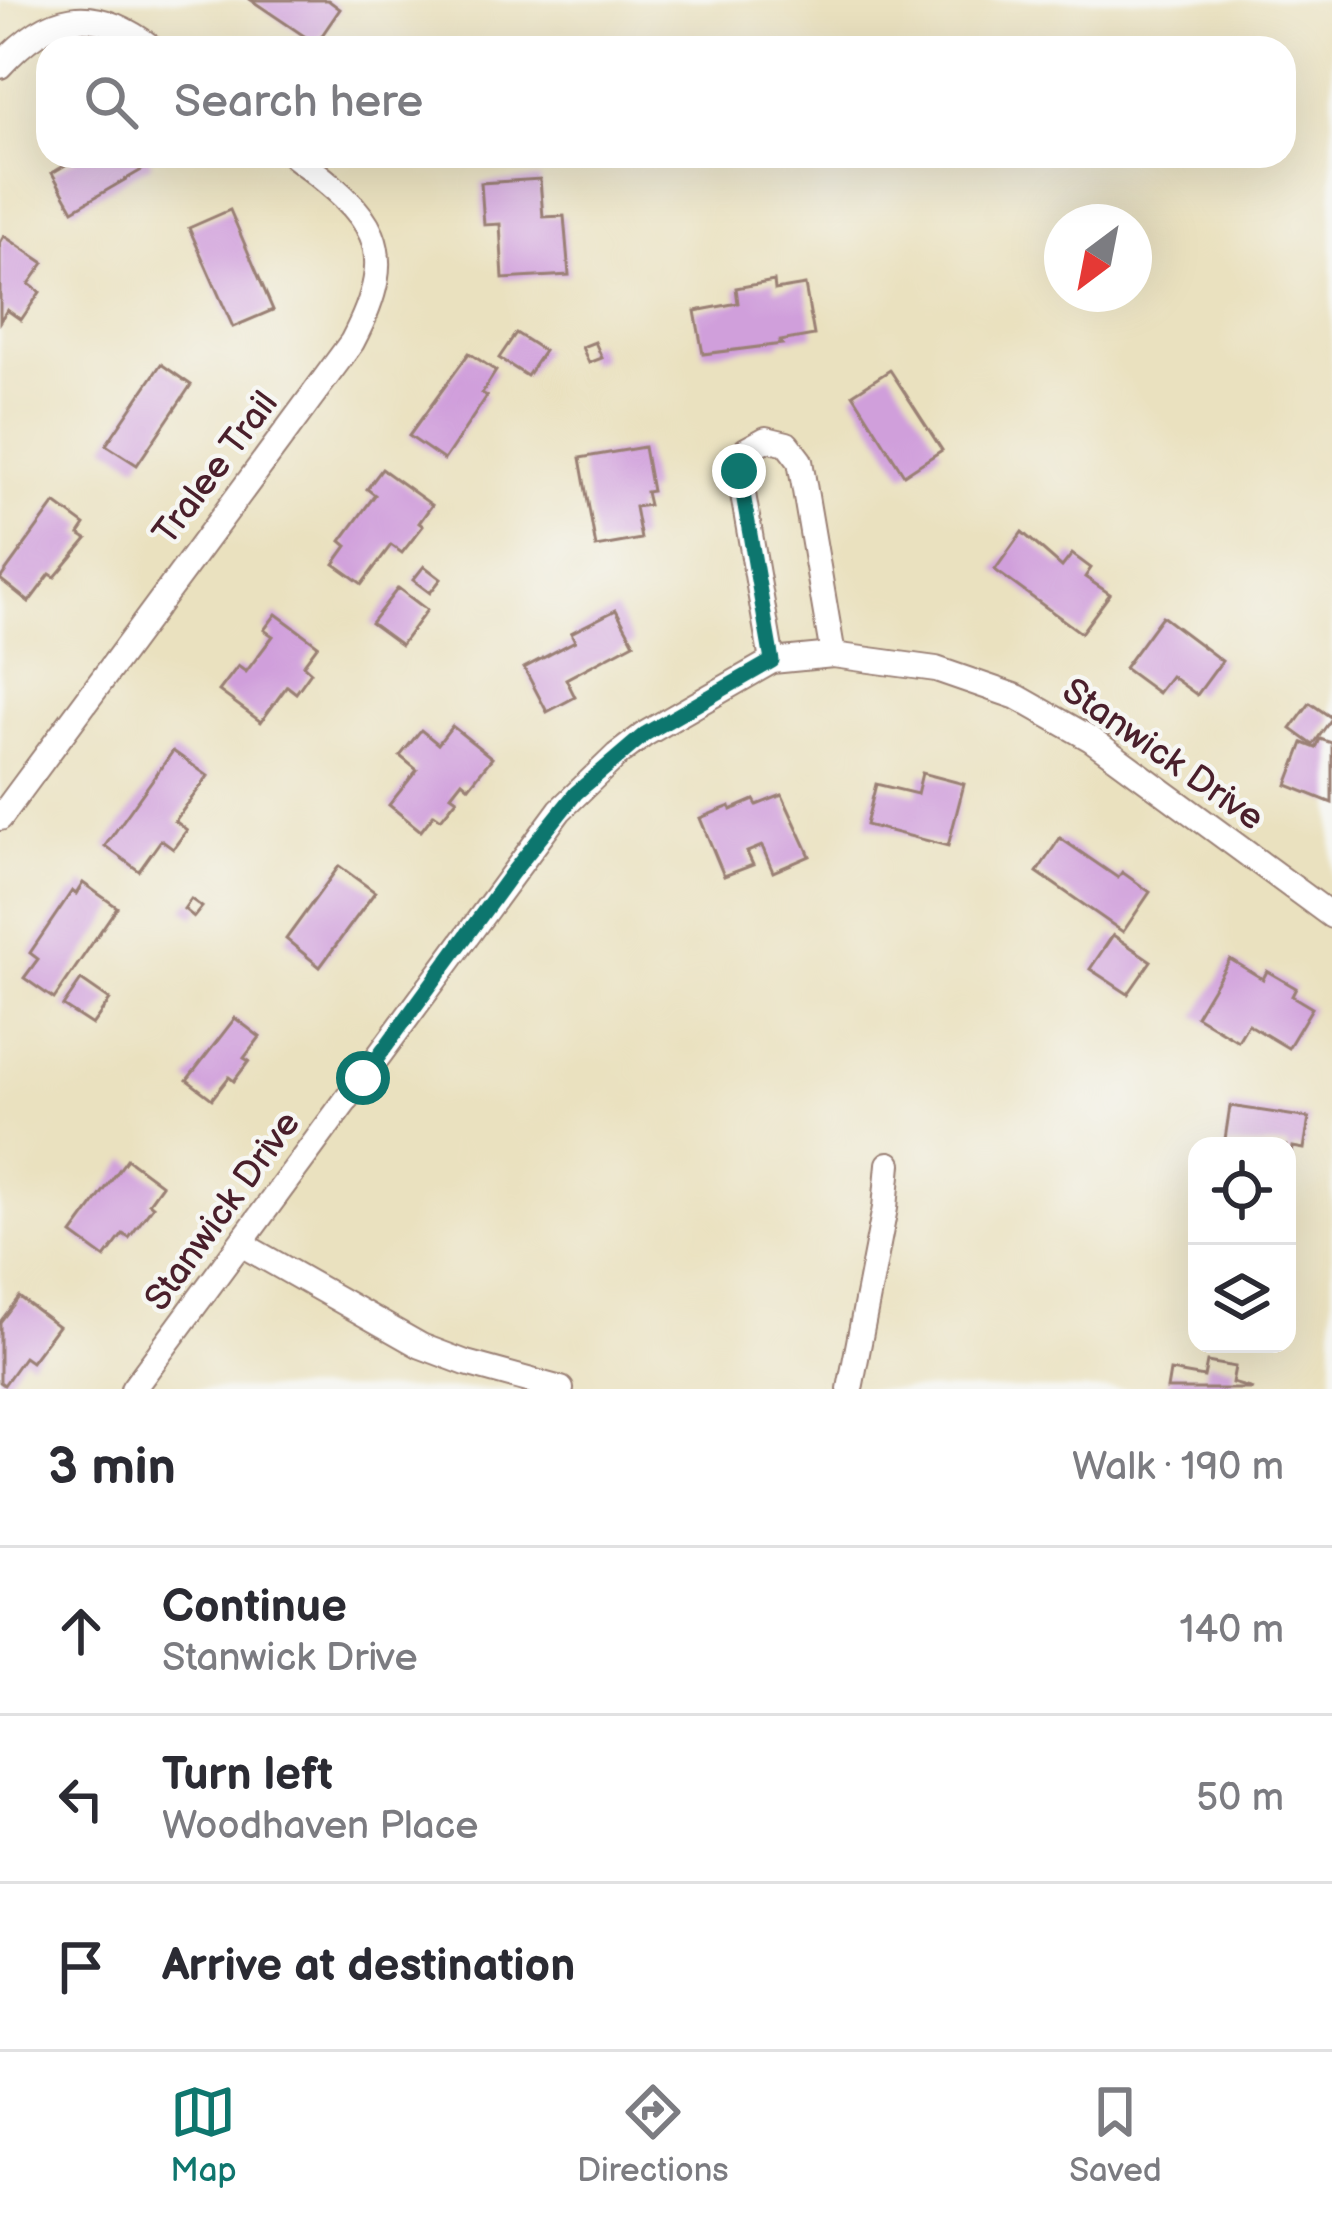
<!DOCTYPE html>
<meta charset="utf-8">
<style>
:root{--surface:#fff;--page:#f2f2f3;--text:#2b2b33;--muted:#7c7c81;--line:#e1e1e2;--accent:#0f766e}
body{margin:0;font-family:"Balsamiq Sans",sans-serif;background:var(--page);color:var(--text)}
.controls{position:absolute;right:36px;bottom:36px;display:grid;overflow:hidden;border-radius:24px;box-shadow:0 12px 48px #0002}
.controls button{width:108px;height:108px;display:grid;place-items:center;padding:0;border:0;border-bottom:3px solid var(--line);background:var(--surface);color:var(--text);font:60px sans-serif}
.compass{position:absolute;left:1044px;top:204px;width:108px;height:108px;border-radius:50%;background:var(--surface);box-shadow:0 12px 48px #0002;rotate:212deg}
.stop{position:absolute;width:36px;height:36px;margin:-27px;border:9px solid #0f766e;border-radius:50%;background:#fff}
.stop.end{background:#0f766e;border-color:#fff;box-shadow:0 3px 12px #0008}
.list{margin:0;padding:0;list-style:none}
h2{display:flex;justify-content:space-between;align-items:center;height:156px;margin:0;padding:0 48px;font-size:51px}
h2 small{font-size:39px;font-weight:400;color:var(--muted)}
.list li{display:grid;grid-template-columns:78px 1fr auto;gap:36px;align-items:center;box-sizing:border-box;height:168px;padding:0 48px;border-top:3px solid var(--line)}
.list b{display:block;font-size:45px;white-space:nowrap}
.list p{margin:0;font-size:39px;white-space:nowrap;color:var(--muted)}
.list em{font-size:39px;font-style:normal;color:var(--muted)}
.icon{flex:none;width:66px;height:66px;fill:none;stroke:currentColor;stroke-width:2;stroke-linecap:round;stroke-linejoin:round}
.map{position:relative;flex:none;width:1332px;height:1389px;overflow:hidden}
.search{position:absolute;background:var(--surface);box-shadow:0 12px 48px #0002;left:36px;right:36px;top:36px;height:132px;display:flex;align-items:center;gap:30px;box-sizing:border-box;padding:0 42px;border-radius:36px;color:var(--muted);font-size:45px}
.sheet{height:660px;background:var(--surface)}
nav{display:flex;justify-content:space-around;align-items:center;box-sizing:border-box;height:168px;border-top:3px solid var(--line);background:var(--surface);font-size:33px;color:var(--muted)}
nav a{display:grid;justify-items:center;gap:6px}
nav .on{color:var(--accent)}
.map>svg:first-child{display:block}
</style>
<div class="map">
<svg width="1332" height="1389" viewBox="0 0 1332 1389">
<rect width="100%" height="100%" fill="#f6f6f2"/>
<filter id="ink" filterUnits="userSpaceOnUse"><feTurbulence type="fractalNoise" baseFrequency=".00833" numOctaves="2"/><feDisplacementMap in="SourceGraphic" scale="24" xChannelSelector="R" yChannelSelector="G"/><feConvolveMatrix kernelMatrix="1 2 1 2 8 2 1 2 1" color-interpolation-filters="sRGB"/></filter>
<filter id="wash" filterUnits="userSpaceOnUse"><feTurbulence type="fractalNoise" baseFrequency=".004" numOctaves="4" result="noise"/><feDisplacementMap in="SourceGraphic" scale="48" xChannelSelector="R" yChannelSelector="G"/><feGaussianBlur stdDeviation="2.7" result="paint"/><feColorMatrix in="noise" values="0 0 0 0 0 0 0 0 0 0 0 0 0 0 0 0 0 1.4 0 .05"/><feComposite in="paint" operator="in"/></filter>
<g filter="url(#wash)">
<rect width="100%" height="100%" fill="#eae1bf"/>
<g id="blocks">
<g fill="#d09fdb">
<path d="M 251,0 L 328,0 L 340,9 L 316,44 Z"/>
<path d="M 81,156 L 148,156 L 152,164 L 73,210 L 52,173 Z"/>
<path d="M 540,179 L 543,217 L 564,216 L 569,275 L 503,279 L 500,224 L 484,225 L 481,183 Z"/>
<path d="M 230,210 L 273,310 L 233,327 L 189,228 Z"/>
<path d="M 4,236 L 44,263 L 29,284 L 40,292 L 21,320 L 7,310 L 0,321 L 0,243 Z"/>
<path d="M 774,281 L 775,290 L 805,285 L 814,335 L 780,341 L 782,344 L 703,354 L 695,311 L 738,303 L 736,288 Z"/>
<path d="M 516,333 L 544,351 L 527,376 L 499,358 Z"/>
<path d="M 595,342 L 602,358 L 589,363 L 582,347 Z"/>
<path d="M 469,353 L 496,371 L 482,393 L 487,396 L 444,460 L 409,436 Z"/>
<path d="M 161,364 L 191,385 L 137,465 L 106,445 Z"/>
<path d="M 890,370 L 942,450 L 904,475 L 853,394 Z"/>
<path d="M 644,447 L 652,491 L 646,492 L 649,505 L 635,507 L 641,539 L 596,547 L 580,458 Z"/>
<path d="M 382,469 L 432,505 L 419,523 L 423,526 L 402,553 L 391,545 L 362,584 L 334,564 L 347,546 L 341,541 L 375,495 L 367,489 Z"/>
<path d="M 55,503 L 85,525 L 79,534 L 87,539 L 55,577 L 50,574 L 29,602 L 0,579 Z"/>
<path d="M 1022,532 L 1062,567 L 1072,554 L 1091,568 L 1085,577 L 1110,594 L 1081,633 L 995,570 Z"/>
<path d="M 424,566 L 441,579 L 430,593 L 413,580 Z"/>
<path d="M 398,588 L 427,610 L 401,645 L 371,623 Z"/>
<path d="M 616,610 L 634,643 L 566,679 L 575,697 L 547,712 L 524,668 L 575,641 L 571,633 Z"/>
<path d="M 276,614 L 318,645 L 303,665 L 311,672 L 296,693 L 287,686 L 261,722 L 219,691 L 238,666 L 246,672 L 273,636 L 264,630 Z"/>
<path d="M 1162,616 L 1222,661 L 1197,695 L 1171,676 L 1158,693 L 1124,668 Z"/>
<path d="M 1310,703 L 1332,718 L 1313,745 L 1291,729 Z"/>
<path d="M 452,726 L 492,758 L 469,787 L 462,781 L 451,795 L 457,799 L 441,819 L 434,814 L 421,831 L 389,805 L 417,770 L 400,756 L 421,730 L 438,744 Z"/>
<path d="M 1320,739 L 1332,743 L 1332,803 L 1287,785 L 1303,743 L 1316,748 Z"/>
<path d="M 173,751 L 208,776 L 175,821 L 187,830 L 173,849 L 161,840 L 139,871 L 105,846 Z"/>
<path d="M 922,773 L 964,784 L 948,846 L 866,825 L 876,784 L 917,794 Z"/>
<path d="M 782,795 L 810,856 L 773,872 L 762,846 L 747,852 L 753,865 L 724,876 L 700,818 L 730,806 L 731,810 L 754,800 L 757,805 Z"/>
<path d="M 1060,838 L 1118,878 L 1122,872 L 1150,892 L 1123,932 L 1037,872 Z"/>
<path d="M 339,866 L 375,892 L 320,967 L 286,939 Z"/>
<path d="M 83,883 L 117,907 L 54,999 L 24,978 L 38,959 L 30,953 L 72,891 L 76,894 Z"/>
<path d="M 191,899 L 202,907 L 194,917 L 184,909 Z"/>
<path d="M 1113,935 L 1151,961 L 1128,994 L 1090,969 Z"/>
<path d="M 1230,959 L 1263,979 L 1267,971 L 1296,988 L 1292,996 L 1312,1008 L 1288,1048 L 1248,1024 L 1238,1041 L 1196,1016 Z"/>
<path d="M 81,980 L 110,1000 L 92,1025 L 63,1006 Z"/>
<path d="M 235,1018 L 260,1037 L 244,1058 L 249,1061 L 234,1081 L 229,1077 L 212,1099 L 187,1080 Z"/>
<path d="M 1230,1106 L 1309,1118 L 1304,1149 L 1293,1147 L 1290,1170 L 1287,1146 L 1224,1146 Z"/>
<path d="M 127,1159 L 162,1185 L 149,1203 L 153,1206 L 129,1238 L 123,1234 L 105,1258 L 72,1234 Z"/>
<path d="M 19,1297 L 58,1326 L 31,1362 L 24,1357 L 4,1385 L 0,1382 L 0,1322 Z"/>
<path d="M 1207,1362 L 1235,1367 L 1232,1383 L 1253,1389 L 1167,1389 L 1170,1371 L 1204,1377 Z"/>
</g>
</g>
</g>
<g filter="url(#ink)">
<use href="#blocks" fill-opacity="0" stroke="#9a8075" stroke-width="3"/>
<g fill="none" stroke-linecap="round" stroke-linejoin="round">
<g stroke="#9a8075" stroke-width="28">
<g id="street">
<path d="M 0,66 C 49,12 92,2 152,48"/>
<path d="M 772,661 L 739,471 L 746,450 L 766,439 L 787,444 L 800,461 L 833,655"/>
<path d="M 0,818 L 352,342 C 403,245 373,216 294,156"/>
<path d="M 241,1244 L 421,1346 L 466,1363 L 561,1389"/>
<path d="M 133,1389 L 560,810 L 617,755 L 645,734 L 772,661 L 833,655 L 936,669 L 1017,697 L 1091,739 L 1332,916"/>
<path d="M 850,1389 L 885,1208 L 889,1164"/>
</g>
</g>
<use href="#street" stroke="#fff" stroke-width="24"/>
</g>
</g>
<g fill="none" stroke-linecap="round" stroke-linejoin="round" filter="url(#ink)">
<path stroke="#0f766e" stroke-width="15" d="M 363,1078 L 512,873 L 576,793 L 645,734 L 772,661 L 739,471"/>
</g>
<g text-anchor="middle" stroke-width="9" stroke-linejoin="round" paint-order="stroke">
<g font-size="36" fill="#4a1f2b" stroke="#f6f6f2">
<text transform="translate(214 467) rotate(-53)" y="13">Tralee Trail</text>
<text transform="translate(1164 753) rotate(35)" y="13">Stanwick Drive</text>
<text transform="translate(221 1210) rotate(-54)" y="13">Stanwick Drive</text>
</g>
</g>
</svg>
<div class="controls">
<button><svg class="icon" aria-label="locate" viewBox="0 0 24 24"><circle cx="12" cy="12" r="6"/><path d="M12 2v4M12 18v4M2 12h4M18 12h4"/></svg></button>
<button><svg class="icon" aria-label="layers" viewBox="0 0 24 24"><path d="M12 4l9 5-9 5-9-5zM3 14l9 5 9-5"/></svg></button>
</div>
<svg class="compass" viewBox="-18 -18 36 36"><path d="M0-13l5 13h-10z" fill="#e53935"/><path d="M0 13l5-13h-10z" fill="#7c7c81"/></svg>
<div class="stop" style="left:363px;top:1078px"></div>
<div class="stop end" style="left:739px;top:471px"></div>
<div class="search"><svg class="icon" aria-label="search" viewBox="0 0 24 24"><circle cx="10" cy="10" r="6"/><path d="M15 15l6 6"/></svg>Search here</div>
</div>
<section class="sheet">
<h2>3 min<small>Walk · 190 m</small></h2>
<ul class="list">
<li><svg class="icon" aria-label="ahead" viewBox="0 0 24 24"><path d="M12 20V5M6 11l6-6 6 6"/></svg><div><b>Continue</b><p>Stanwick Drive</p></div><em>140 m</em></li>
<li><svg class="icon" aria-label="left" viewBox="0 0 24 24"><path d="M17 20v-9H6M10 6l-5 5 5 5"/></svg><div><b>Turn left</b><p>Woodhaven Place</p></div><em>50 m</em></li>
<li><svg class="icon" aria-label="arrive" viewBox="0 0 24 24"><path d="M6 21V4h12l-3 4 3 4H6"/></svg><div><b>Arrive at destination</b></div></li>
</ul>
</section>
<nav>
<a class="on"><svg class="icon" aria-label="map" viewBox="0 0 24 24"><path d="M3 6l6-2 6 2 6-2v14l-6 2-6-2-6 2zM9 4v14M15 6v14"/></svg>Map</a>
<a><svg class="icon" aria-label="directions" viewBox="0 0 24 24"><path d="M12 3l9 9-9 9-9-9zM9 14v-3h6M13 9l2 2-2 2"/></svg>Directions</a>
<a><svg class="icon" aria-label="saved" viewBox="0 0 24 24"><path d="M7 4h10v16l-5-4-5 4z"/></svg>Saved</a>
</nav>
